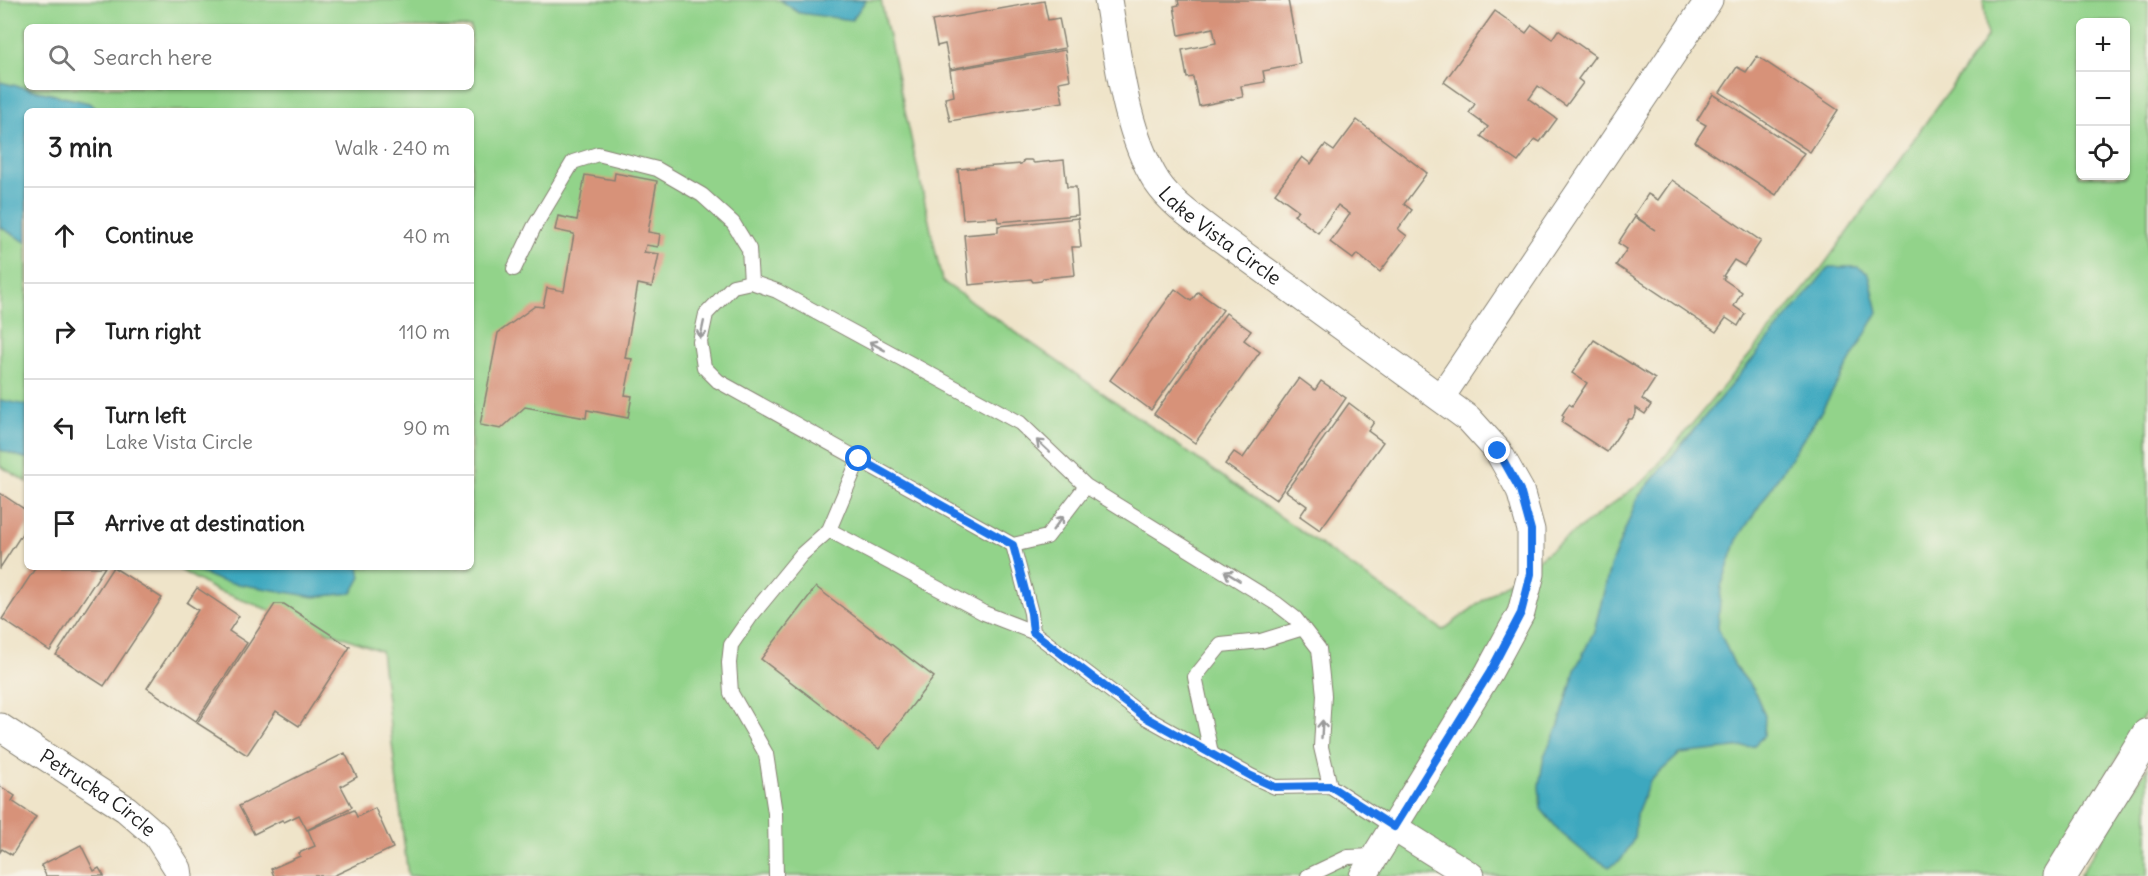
<!DOCTYPE html>
<meta charset="utf-8">
<style>
:root{--surface:#fff;--page:#f2f2f2;--text:#222;--muted:#767676;--line:#e0e0e0}
body{margin:0;font-family:Delius,sans-serif;background:var(--page);color:var(--text)}
.controls{position:absolute;right:18px;top:18px;display:grid;overflow:hidden;border-radius:9px;box-shadow:0 2px 4px #0004}
.controls button{width:54px;height:54px;display:grid;place-items:center;padding:0;border:0;border-bottom:2px solid var(--line);background:var(--surface);color:var(--text);font:30px sans-serif}
.stop{position:absolute;width:18px;height:18px;margin:-14px;border:4px solid #1a73e8;border-radius:50%;background:#fff}
.stop.end{background:#1a73e8;border-color:#fff;box-shadow:0 2px 6px #0008}
.list{margin:0;padding:0;list-style:none}
h2{display:flex;justify-content:space-between;align-items:center;height:78px;margin:0;padding:0 24px;font-size:26px}
h2 small{font-size:20px;font-weight:400;color:var(--muted)}
.list li{display:grid;grid-template-columns:39px 1fr auto;gap:18px;align-items:center;box-sizing:border-box;height:96px;padding:0 24px;border-top:2px solid var(--line)}
.list b{display:block;font-size:22px;white-space:nowrap}
.list p{margin:0;font-size:20px;white-space:nowrap;color:var(--muted)}
.list em{font-size:20px;font-style:normal;color:var(--muted)}
.icon{flex:none;width:33px;height:33px;fill:none;stroke:currentColor;stroke-width:2;stroke-linecap:round;stroke-linejoin:round}
.map{position:relative;flex:none;width:2148px;height:876px;overflow:hidden}
.search{position:absolute;background:var(--surface);box-shadow:0 2px 4px #0004;left:24px;top:24px;width:450px;height:66px;display:flex;align-items:center;gap:15px;box-sizing:border-box;padding:0 21px;border-radius:9px;color:var(--muted);font-size:22px}
.panel{position:absolute;background:var(--surface);box-shadow:0 2px 4px #0004;left:24px;top:108px;width:450px;height:462px;border-radius:9px}
.map>svg:first-child{display:block}
</style>
<div class="map">
<svg width="2148" height="876" viewBox="0 0 2148 876">
<rect width="100%" height="100%" fill="#f7f3e8"/>
<filter id="ink" filterUnits="userSpaceOnUse"><feTurbulence type="fractalNoise" baseFrequency=".0167" numOctaves="2"/><feDisplacementMap in="SourceGraphic" scale="12" xChannelSelector="R" yChannelSelector="G"/><feConvolveMatrix kernelMatrix="1 2 1 2 8 2 1 2 1" color-interpolation-filters="sRGB"/></filter>
<filter id="wash" filterUnits="userSpaceOnUse"><feTurbulence type="fractalNoise" baseFrequency=".008" numOctaves="4" result="noise"/><feDisplacementMap in="SourceGraphic" scale="24" xChannelSelector="R" yChannelSelector="G"/><feGaussianBlur stdDeviation="1.35" result="paint"/><feColorMatrix in="noise" values="0 0 0 0 0 0 0 0 0 0 0 0 0 0 0 0 0 1.4 0 .05"/><feComposite in="paint" operator="in"/></filter>
<g filter="url(#wash)">
<rect width="100%" height="100%" fill="#efe4c9"/>
<g fill="#92d38a" stroke="#577853" stroke-width="1.5" fill-rule="evenodd">
<path d="M 0,0 L 881,0 L 942,281 L 1443,630 L 1647,478 L 1821,269 L 1987,37 L 1983,0 L 2148,0 L 2148,709 L 2044,876 L 408,876 L 381,651 L 215,590 L 175,567 L 471,567 L 471,111 L 27,111 L 27,482 L 0,466 ZM 2080,22 L 2126,22 L 2126,176 L 2080,176 ZM 27,27 L 471,27 L 471,87 L 27,87 Z"/>
<path d="M 2148,766 L 2148,876 L 2079,876 Z"/>
</g>
<g fill="#3ea8bf" stroke="#2d626e" stroke-width="1.5">
<path d="M 780,0 L 866,0 L 852,20 L 799,13 Z"/>
<path d="M 0,82 L 89,103 L 98,111 L 27,111 L 27,243 L 0,227 Z"/>
<path d="M 1829,267 L 1858,267 L 1869,274 L 1878,312 L 1819,415 L 1737,540 L 1721,587 L 1718,628 L 1735,666 L 1754,690 L 1765,716 L 1764,736 L 1753,746 L 1680,754 L 1650,781 L 1636,815 L 1634,839 L 1621,860 L 1609,867 L 1585,853 L 1561,833 L 1541,809 L 1539,786 L 1544,756 L 1559,725 L 1575,670 L 1594,631 L 1610,567 L 1638,497 Z"/>
<path d="M 0,400 L 27,405 L 27,459 L 0,450 Z"/>
<path d="M 187,567 L 359,567 L 361,577 L 352,593 L 314,597 L 221,581 Z"/>
</g>
<g id="blocks">
<g fill="#d79279">
<path d="M 1178,0 L 1288,0 L 1300,64 L 1263,71 L 1265,82 L 1241,86 L 1243,97 L 1199,106 L 1193,77 L 1187,78 L 1182,50 L 1216,43 L 1213,28 L 1179,35 L 1174,6 L 1179,5 Z"/>
<path d="M 1044,1 L 1048,20 L 1059,18 L 1065,48 L 950,69 L 945,44 L 937,46 L 932,21 Z"/>
<path d="M 1495,11 L 1526,33 L 1532,25 L 1552,39 L 1558,30 L 1595,56 L 1578,79 L 1583,83 L 1566,106 L 1538,86 L 1529,99 L 1557,119 L 1540,142 L 1535,139 L 1518,162 L 1481,136 L 1488,127 L 1469,113 L 1475,104 L 1444,82 Z"/>
<path d="M 1065,50 L 1070,80 L 1059,82 L 1063,102 L 950,121 L 945,98 L 954,96 L 950,70 Z"/>
<path d="M 1757,56 L 1838,110 L 1810,152 L 1720,92 L 1737,67 L 1746,72 Z"/>
<path d="M 1713,94 L 1804,153 L 1776,195 L 1695,142 L 1706,125 L 1697,120 Z"/>
<path d="M 1357,120 L 1427,173 L 1404,204 L 1412,210 L 1398,229 L 1407,236 L 1380,272 L 1357,254 L 1353,259 L 1330,242 L 1350,214 L 1338,205 L 1318,233 L 1294,215 L 1298,210 L 1275,193 L 1302,157 L 1311,164 L 1325,145 L 1334,151 Z"/>
<path d="M 1024,160 L 1031,160 L 1034,163 L 1064,160 L 1067,187 L 1076,187 L 1078,215 L 998,222 L 997,217 L 963,219 L 958,169 L 1021,164 Z"/>
<path d="M 615,173 L 657,181 L 648,232 L 660,234 L 658,247 L 646,245 L 644,252 L 659,254 L 652,287 L 638,284 L 625,358 L 632,359 L 625,395 L 632,396 L 628,418 L 587,410 L 586,418 L 525,407 L 501,429 L 480,425 L 498,333 L 535,306 L 543,307 L 547,288 L 564,291 L 574,234 L 555,230 L 558,216 L 577,220 L 585,175 L 614,180 Z"/>
<path d="M 1672,180 L 1761,241 L 1744,266 L 1734,260 L 1723,276 L 1725,277 L 1723,279 L 1742,292 L 1734,306 L 1745,314 L 1738,326 L 1726,318 L 1716,332 L 1616,265 L 1627,249 L 1618,243 L 1635,217 L 1655,230 L 1634,215 L 1648,194 L 1658,200 Z"/>
<path d="M 1078,218 L 1081,247 L 1072,247 L 1075,275 L 1043,278 L 1041,281 L 1033,282 L 1031,279 L 969,285 L 964,235 L 998,232 L 998,226 Z"/>
<path d="M 1175,289 L 1191,301 L 1198,292 L 1223,310 L 1151,410 L 1110,380 Z"/>
<path d="M 1226,313 L 1251,331 L 1244,340 L 1260,352 L 1195,443 L 1154,414 Z"/>
<path d="M 1594,340 L 1655,379 L 1642,399 L 1651,405 L 1645,414 L 1636,408 L 1636,413 L 1632,419 L 1629,419 L 1607,452 L 1561,422 L 1564,417 L 1562,415 L 1569,404 L 1572,406 L 1587,383 L 1572,373 Z"/>
<path d="M 1299,378 L 1315,390 L 1321,381 L 1346,398 L 1276,500 L 1225,464 L 1234,452 L 1243,458 Z"/>
<path d="M 1349,403 L 1374,422 L 1368,431 L 1383,442 L 1320,530 L 1300,516 L 1307,506 L 1286,491 Z"/>
<path d="M 0,493 L 27,511 L 27,526 L 0,568 Z"/>
<path d="M 36,567 L 105,567 L 50,651 L 2,619 Z"/>
<path d="M 113,567 L 162,598 L 104,686 L 56,655 Z"/>
<path d="M 816,587 L 934,677 L 879,749 L 761,659 Z"/>
<path d="M 197,588 L 239,616 L 229,631 L 247,643 L 196,721 L 147,688 L 198,610 L 187,603 Z"/>
<path d="M 275,604 L 284,604 L 350,647 L 299,726 L 276,711 L 247,755 L 197,723 Z"/>
<path d="M 345,753 L 357,777 L 341,786 L 352,807 L 307,830 L 299,815 L 284,822 L 282,820 L 254,834 L 239,806 Z"/>
<path d="M 0,786 L 15,796 L 12,801 L 36,817 L 12,855 L 2,849 L 0,852 Z"/>
<path d="M 375,808 L 393,848 L 333,876 L 274,876 L 271,869 L 300,856 L 299,853 L 315,846 L 308,830 L 354,810 L 357,817 Z"/>
<path d="M 81,845 L 94,871 L 99,868 L 104,876 L 46,876 L 41,865 Z"/>
</g>
</g>
</g>
<g filter="url(#ink)">
<use href="#blocks" fill-opacity="0" stroke="#868072" stroke-width="1.5"/>
<g fill="none" stroke-linecap="round" stroke-linejoin="round">
<g stroke="#868072" stroke-width="16">
<g id="service">
<path d="M 514,269 L 534,227 L 573,162 L 598,154 L 657,169 L 702,195 L 733,223 L 749,249 L 751,282"/>
<path d="M 1086,486 L 1047,537 L 1013,545 L 718,381 L 704,367 L 700,342 L 706,314 L 733,286 L 751,282 L 777,291 L 1020,423 L 1086,486 L 1277,604 L 1295,618 L 1319,649 L 1324,695 L 1321,747 L 1330,786"/>
<path d="M 829,530 L 984,613 L 1033,632"/>
<path d="M 1013,545 L 1031,613 L 1033,632 L 1145,717 L 1251,776 L 1275,787 L 1330,786 L 1393,827"/>
<path d="M 1211,753 L 1195,677 L 1221,645 L 1261,641 L 1303,628"/>
<path d="M 776,876 L 775,813 L 766,754 L 731,693 L 729,663 L 731,645 L 751,616 L 802,554 L 829,530 L 859,459"/>
<path d="M 1308,876 L 1348,857 L 1375,856"/>
</g>
</g>
<g stroke="#868072" stroke-width="29">
<g id="minor">
<path id="s1" d="M 1108,0 C 1118,58 1125,131 1157,182 C 1171,203 1195,219 1215,234 L 1469,419 L 1498,451 L 1520,490 L 1531,530 L 1531,574 L 1521,613 L 1489,672 L 1363,876"/>
<path d="M 1441,397 L 1709,0"/>
<path id="s2" d="M 0,727 L 126,809 L 157,836 L 178,869 L 179,876"/>
<path d="M 1393,827 L 1471,876"/>
</g>
</g>
<g stroke="#868072" stroke-width="35">
<path id="secondary" d="M 2060,876 L 2148,735"/>
</g>
<use href="#service" stroke="#fff" stroke-width="14"/>
<use href="#minor" stroke="#fff" stroke-width="27"/>
<use href="#secondary" stroke="#fff" stroke-width="33"/>
</g>
<defs><path id="oneway-shaft" d="M-6 0H5M1.5-3L5.5 0L1.5 3" fill="none" stroke-width="1.6" stroke-linecap="round" stroke-linejoin="round" transform="scale(1.5)"/></defs>
<g stroke="#999">
<use href="#oneway-shaft" transform="translate(702 330) rotate(102)"/>
<use href="#oneway-shaft" transform="translate(877 346) rotate(-151)"/>
<use href="#oneway-shaft" transform="translate(1043 446) rotate(-137)"/>
<use href="#oneway-shaft" transform="translate(1058 523) rotate(-53)"/>
<use href="#oneway-shaft" transform="translate(1232 576) rotate(-148)"/>
<use href="#oneway-shaft" transform="translate(1322 729) rotate(-87)"/>
</g>
</g>
<g fill="none" stroke-linecap="round" stroke-linejoin="round" filter="url(#ink)">
<path stroke="#1a73e8" stroke-width="8" d="M 859,459 L 1013,545 L 1031,613 L 1033,632 L 1145,717 L 1251,776 L 1275,787 L 1330,786 L 1394,827 L 1490,672 L 1521,613 L 1531,574 L 1531,530 L 1520,490 L 1498,451"/>
</g>
<g text-anchor="middle" stroke-width="6" stroke-linejoin="round" paint-order="stroke">
<g font-size="20" fill="#1c1c1c" stroke="#f7f3e8">
<text dy="7" stroke="none"><textPath href="#s1" startOffset="273">Lake Vista Circle</textPath></text>
<text dy="7" stroke="none"><textPath href="#s2" startOffset="118">Petrucka Circle</textPath></text>
</g>
</g>
</svg>
<div class="controls">
<button>+</button>
<button>−</button>
<button><svg class="icon" aria-label="locate" viewBox="0 0 24 24"><circle cx="12" cy="12" r="6"/><path d="M12 2v4M12 18v4M2 12h4M18 12h4"/></svg></button>
</div>
<div class="stop" style="left:859px;top:459px"></div>
<div class="stop end" style="left:1498px;top:451px"></div>
<div class="search"><svg class="icon" aria-label="search" viewBox="0 0 24 24"><circle cx="10" cy="10" r="6"/><path d="M15 15l6 6"/></svg>Search here</div>
<section class="panel">
<h2>3 min<small>Walk · 240 m</small></h2>
<ul class="list">
<li><svg class="icon" aria-label="ahead" viewBox="0 0 24 24"><path d="M12 20V5M6 11l6-6 6 6"/></svg><div><b>Continue</b></div><em>40 m</em></li>
<li><svg class="icon" aria-label="right" viewBox="0 0 24 24"><path d="M7 20v-9h11M14 6l5 5-5 5"/></svg><div><b>Turn right</b></div><em>110 m</em></li>
<li><svg class="icon" aria-label="left" viewBox="0 0 24 24"><path d="M17 20v-9H6M10 6l-5 5 5 5"/></svg><div><b>Turn left</b><p>Lake Vista Circle</p></div><em>90 m</em></li>
<li><svg class="icon" aria-label="arrive" viewBox="0 0 24 24"><path d="M6 21V4h12l-3 4 3 4H6"/></svg><div><b>Arrive at destination</b></div></li>
</ul>
</section>
</div>
